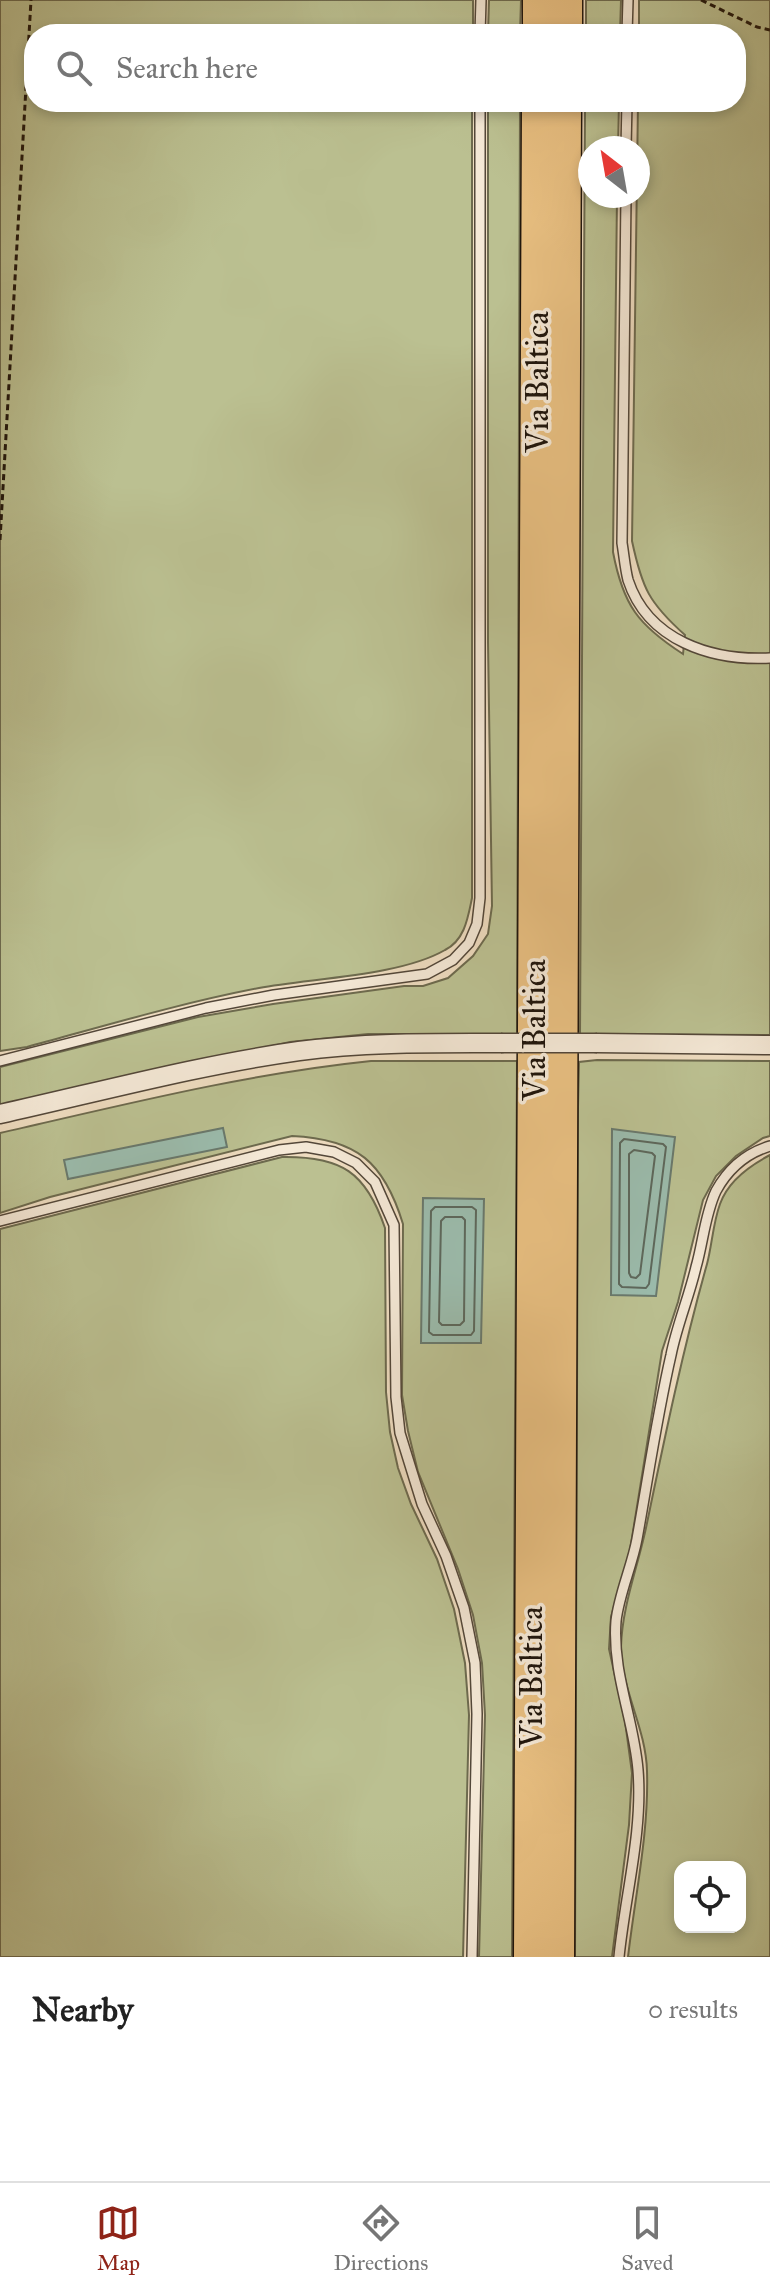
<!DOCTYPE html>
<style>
:root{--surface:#fff;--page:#f2f2f2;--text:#222;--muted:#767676;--line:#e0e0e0;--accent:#8f2418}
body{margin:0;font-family:"IM FELL Great Primer",serif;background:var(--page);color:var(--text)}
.controls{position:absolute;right:24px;bottom:24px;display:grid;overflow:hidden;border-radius:16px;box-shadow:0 4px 12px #0003}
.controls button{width:72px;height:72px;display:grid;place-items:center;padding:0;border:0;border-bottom:2px solid var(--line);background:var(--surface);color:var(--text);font:40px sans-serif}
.compass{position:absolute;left:578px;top:136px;width:72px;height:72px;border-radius:50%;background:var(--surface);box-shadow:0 4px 12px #0003;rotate:329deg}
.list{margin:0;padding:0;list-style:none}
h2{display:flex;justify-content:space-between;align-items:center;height:104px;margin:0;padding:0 32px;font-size:34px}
h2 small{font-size:26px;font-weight:400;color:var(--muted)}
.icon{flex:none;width:44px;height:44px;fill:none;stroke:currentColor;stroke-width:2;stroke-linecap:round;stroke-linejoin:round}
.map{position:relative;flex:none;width:770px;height:1957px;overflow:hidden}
.search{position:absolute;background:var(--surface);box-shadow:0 4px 12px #0003;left:24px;right:24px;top:24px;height:88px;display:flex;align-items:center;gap:20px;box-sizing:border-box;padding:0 28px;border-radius:32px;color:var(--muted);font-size:30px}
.sheet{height:224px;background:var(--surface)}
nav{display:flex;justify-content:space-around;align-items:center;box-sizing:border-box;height:112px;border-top:2px solid var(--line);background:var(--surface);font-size:22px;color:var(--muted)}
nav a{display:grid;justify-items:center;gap:4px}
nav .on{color:var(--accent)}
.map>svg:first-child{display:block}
</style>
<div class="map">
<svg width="770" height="1957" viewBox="0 0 770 1957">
<rect width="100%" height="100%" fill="#eedcc0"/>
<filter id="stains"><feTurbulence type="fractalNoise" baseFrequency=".0025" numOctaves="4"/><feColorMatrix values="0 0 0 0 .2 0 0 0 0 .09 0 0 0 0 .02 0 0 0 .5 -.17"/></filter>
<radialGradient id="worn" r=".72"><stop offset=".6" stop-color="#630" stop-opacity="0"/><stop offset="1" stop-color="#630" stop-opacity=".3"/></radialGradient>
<g fill="#bbc091" stroke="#6d6a4e" stroke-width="2" fill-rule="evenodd">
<path d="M 0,0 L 473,0 L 473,34 L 34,34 L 34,102 L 472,102 L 472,898 C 468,917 465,940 445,950 C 400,976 313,978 259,988 C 181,1003 104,1026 27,1047 L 0,1051 Z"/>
<path d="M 489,0 L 521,0 L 520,34 L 488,34 Z"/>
<path d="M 586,0 L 621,0 L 620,34 L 586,34 Z"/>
<path d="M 639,0 L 770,0 L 770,1035 L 580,1034 L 585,102 L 619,102 L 618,148 L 590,148 L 590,196 L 617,196 L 613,552 C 623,605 638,625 683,654 L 685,635 C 649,603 642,588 632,541 L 638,102 L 736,102 L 736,34 L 639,34 Z"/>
<path d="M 488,102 L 520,102 L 517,1034 L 368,1034 L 290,1042 L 0,1106 L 0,1067 L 198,1017 L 273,1004 L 404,986 L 423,986 L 448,978 L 473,956 L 488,934 L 492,906 L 488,642 Z"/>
<path d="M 597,1060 L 770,1061 L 770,1136 L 763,1138 L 736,1156 L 716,1176 L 703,1200 L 678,1302 L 662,1351 L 630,1550 L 611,1617 L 609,1649 L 625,1721 L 632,1773 L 629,1825 L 612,1957 L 575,1957 L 578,1107 L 579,1062 Z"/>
<path d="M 371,1061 L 517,1061 L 512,1957 L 479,1957 L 485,1715 L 482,1663 L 473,1615 L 458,1569 L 418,1472 L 408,1431 L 402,1395 L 403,1224 C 384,1162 357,1139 292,1136 L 50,1197 L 0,1213 L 0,1133 C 123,1105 245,1074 371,1061 Z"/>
<path d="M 770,1155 L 770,1957 L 628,1957 C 635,1896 649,1832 647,1771 C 646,1728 621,1689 621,1647 C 622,1605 639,1564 647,1523 C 665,1436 683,1349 707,1264 C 712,1245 713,1223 720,1204 C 728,1181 749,1166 770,1155 ZM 680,1867 L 740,1867 L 740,1927 L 680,1927 Z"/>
<path d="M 282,1157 C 341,1156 366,1172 385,1228 L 386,1392 L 390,1432 L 398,1468 L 411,1504 L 437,1559 L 454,1609 L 465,1663 L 469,1715 L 463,1957 L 0,1957 L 0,1229 Z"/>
</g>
<g fill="#9bbcad" stroke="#69796d" stroke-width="2">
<path d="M 223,1128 L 227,1147 L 68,1179 L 64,1160 Z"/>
<path d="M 612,1129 L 675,1137 L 656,1296 L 611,1295 Z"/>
<path d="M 423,1198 L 484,1199 L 481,1343 L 421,1343 Z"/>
</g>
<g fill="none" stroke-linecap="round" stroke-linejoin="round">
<g stroke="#5d685c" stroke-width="2">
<path d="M 624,1139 L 663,1144 L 666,1147 L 649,1284 L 646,1288 L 622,1287 L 619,1284 L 620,1143 Z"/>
<path d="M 634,1150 L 652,1153 L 655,1156 L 640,1274 L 636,1278 L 631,1277 L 629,1273 L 629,1154 Z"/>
<path d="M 435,1207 L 472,1207 L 476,1210 L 474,1331 L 471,1335 L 433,1335 L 429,1332 L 431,1211 Z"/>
<path d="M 445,1217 L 462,1217 L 465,1220 L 464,1321 L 460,1325 L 442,1325 L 439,1322 L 441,1221 Z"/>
</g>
<g stroke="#534739" stroke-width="12">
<g id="lane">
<path d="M 480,34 L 481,0"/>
<path d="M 627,34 L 628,0"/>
<path d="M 626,148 L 627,102"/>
<path d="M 626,196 L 622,543 C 624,555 625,568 628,580 C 648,641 712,661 770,658"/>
<path d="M 0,1061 L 206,1008 L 274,995 L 427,974 L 453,960 L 469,943 L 477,924 L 480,898 L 480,102"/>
<path d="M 0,1221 L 279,1150 L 306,1147 L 334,1152 L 356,1163 L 375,1182 L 394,1225 L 396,1397 L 400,1433 L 422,1504 L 446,1556 L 464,1608 L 475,1663 L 477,1714 L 472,1957"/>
<path d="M 619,1957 C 625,1896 643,1832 638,1770 C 634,1720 612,1673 616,1621 C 619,1594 632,1566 637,1539 C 648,1478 657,1416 671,1355 C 677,1325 689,1297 696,1267 C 703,1243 705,1214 716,1191 C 728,1169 747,1153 770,1146"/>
</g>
</g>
<g stroke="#534739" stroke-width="21">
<g id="street">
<path d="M 597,1043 L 770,1045"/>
<path d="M 0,1114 C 99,1092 199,1065 299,1051 C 366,1042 434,1043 501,1043"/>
</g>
</g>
<g stroke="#1f150c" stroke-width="35">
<g id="highway">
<path d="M 539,34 L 539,0"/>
<path d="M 566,34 L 566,0"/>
<path d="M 530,1957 L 538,102"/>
<path d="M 558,1957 L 565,102"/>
</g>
</g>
<g stroke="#1f150c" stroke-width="3" stroke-dasharray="6 4" stroke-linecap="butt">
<path d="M 701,0 L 757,27 L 770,30"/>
<path d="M 0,540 L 31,0"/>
</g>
<use href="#lane" stroke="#f4e8d6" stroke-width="9"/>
<use href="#street" stroke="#f4e8d6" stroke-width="18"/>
<use href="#highway" stroke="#e7be80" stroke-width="32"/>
<g stroke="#534739" stroke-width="21" stroke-linecap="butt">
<path id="street-bridge" d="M 501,1043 L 597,1043"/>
</g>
<use href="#street-bridge" stroke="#f4e8d6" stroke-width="18"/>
</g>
<g text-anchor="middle" stroke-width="7" stroke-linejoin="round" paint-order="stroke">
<g font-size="32" fill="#1f150c" stroke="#f4e8d6">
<text transform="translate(537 382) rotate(-90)" y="11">Via Baltica</text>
<text transform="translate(534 1030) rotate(-90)" y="11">Via Baltica</text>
<text transform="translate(531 1677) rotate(-90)" y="11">Via Baltica</text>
</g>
</g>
<rect width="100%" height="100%" filter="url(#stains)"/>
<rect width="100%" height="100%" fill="url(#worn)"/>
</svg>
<div class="controls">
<button><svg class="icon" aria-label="locate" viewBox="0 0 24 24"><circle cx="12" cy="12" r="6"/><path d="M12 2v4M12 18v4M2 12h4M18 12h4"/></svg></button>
</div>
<svg class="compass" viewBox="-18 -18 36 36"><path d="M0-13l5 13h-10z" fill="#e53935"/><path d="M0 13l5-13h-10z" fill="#767676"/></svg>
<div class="search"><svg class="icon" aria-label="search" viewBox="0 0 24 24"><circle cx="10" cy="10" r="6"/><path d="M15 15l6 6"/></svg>Search here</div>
</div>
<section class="sheet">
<h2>Nearby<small>0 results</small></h2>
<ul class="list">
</ul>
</section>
<nav>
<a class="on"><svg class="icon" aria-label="map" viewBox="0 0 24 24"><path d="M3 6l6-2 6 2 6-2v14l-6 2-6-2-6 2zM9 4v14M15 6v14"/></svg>Map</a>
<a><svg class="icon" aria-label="directions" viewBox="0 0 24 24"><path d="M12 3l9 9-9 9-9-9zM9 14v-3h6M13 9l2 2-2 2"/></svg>Directions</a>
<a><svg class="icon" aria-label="saved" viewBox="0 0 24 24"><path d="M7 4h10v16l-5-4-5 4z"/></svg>Saved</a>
</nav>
